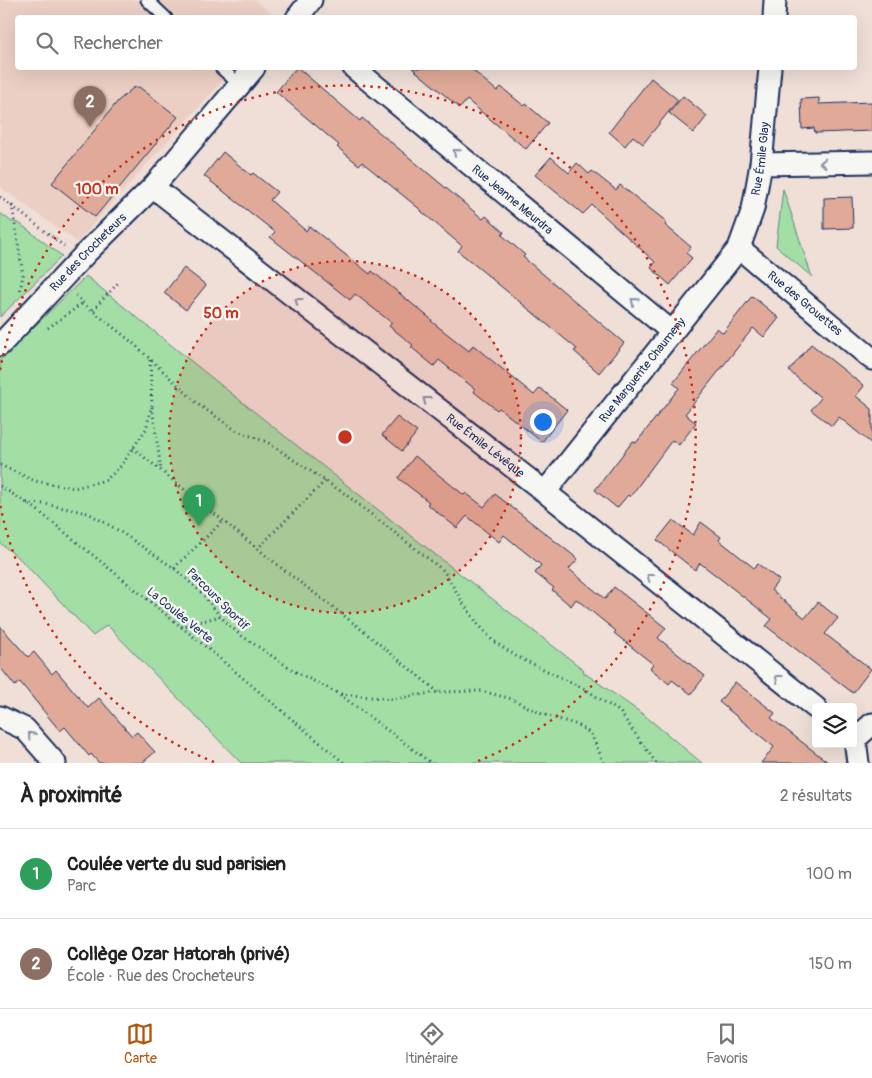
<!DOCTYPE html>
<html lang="fr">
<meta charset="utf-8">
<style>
:root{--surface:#fff;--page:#f2f2f2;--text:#222;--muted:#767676;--line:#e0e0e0;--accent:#b45309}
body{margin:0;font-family:Pangolin,sans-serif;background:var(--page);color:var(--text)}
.controls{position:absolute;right:15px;bottom:15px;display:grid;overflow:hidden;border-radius:5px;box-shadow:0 5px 20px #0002}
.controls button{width:45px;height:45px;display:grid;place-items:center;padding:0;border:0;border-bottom:1px solid var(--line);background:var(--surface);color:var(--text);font:25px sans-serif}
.you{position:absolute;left:542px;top:421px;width:18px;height:18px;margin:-12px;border:4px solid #fff;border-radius:50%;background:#1a73e8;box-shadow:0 0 0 8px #1a73e833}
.badge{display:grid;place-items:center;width:32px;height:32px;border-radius:50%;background:var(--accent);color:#fff;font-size:16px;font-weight:700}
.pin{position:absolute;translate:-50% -41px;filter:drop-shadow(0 1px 2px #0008)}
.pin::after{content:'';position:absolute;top:26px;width:18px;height:15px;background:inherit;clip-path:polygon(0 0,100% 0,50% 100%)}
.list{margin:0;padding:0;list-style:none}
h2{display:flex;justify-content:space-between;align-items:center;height:65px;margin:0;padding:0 20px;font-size:21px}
h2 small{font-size:16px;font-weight:400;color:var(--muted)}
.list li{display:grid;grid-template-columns:32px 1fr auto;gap:15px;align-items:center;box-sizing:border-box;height:90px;padding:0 20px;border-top:1px solid var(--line)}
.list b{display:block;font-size:19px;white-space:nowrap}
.list p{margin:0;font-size:16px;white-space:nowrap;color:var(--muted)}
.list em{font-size:16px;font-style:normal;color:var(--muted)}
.icon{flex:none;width:28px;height:28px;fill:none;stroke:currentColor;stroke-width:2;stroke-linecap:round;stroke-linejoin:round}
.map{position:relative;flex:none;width:872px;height:763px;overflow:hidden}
.search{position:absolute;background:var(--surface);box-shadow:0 5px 20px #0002;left:15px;right:15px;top:15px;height:55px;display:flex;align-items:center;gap:12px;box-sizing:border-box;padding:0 18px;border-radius:5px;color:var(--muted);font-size:19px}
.sheet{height:245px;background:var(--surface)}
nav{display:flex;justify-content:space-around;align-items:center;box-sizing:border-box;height:70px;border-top:1px solid var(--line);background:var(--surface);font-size:14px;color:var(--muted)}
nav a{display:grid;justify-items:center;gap:2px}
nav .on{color:var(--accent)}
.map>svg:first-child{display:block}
</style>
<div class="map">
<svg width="872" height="763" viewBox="0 0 872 763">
<rect width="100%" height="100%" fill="#f0dfd7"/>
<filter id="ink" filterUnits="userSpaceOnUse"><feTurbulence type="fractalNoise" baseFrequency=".02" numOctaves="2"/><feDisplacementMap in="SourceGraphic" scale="10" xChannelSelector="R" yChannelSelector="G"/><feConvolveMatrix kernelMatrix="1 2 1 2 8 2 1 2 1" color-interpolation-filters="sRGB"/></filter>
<g filter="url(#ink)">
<path fill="#eccfc4" d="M 0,0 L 255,0 L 276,17 L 18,18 L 18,68 L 234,68 L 77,242 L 0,187 Z"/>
<g fill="#a3dea5" stroke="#5f8682">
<path d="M 783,189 L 812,277 L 776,246 Z"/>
<path d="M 0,213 L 12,222 L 19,223 L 62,256 L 0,317 Z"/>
<path d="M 86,276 C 250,410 417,541 584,670 L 583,672 L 644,715 L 702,763 L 241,763 L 107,625 L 93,636 L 20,559 L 0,543 L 0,360 Z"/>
</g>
<g fill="#e1aa98" stroke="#1b2f5e">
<path d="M 296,68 L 298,68 L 360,121 L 362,118 L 483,219 L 486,216 L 504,232 L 502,235 L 525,255 L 523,257 L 624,343 L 599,373 L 574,351 L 577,349 L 458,251 L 462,246 L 421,211 L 422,211 L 362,162 L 359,165 L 337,147 L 339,145 L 276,92 Z"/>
<path d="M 412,68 L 470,68 L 497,91 L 501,87 L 524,106 L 526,104 L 548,123 L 526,149 L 467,100 L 460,108 Z"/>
<path d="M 651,78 L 678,100 L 643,144 L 633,136 L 625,146 L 609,132 Z"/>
<path d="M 139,87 L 178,117 L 95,217 L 52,183 L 118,101 L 133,88 Z"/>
<path d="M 683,96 L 707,116 L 694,133 L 669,113 Z"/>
<path d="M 819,98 L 819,104 L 872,102 L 872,131 L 815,133 L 814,128 L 802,129 L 801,99 Z"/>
<path d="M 223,152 L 251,175 L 253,173 L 277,192 L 270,200 L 306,231 L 309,226 L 370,274 L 372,271 L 432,320 L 431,321 L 469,351 L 473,345 L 534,395 L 540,388 L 567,410 L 542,442 L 499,408 L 497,410 L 474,392 L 475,389 L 439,360 L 434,366 L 411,347 L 413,345 L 389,326 L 392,323 L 355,294 L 350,300 L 270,237 L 275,232 L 204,176 Z"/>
<path d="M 551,157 L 569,173 L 577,163 L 589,174 L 592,171 L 616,190 L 620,185 L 667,222 L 665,225 L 691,247 L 686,253 L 692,258 L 670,285 L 651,268 L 655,262 L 592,205 L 583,214 L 535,175 Z"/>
<path d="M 852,197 L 853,228 L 824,229 L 824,198 Z"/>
<path d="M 184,268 L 206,285 L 186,310 L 164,293 Z"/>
<path d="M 752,296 L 779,318 L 764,337 L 753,328 L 685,414 L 696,423 L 679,445 L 672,440 L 630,497 L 628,495 L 617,508 L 595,490 L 633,441 L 636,443 L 679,388 L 673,383 L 717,328 L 723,333 Z"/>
<path d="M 811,344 L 864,386 L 856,396 L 872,409 L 872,444 L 839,417 L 832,426 L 811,410 L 821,398 L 789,371 Z"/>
<path d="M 397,417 L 417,432 L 402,451 L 382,435 Z"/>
<path d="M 415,456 L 464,495 L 466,493 L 484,507 L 495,494 L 578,559 L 569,569 L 605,599 L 614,587 L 666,628 L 658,638 L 705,676 L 691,694 L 672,680 L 669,684 L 650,668 L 653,664 L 614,633 L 616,631 L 576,599 L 571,606 L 552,590 L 554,588 L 535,573 L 541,565 L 504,535 L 499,542 L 467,516 L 457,528 L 427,504 L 429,502 L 398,478 Z"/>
<path d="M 673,520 L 693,535 L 701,522 L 721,537 L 719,540 L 754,568 L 758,564 L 779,580 L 771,590 L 805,618 L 818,602 L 838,618 L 825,634 L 871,669 L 853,693 L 766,626 L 772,619 L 700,563 L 695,570 L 657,540 Z"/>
<path d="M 0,626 L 28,657 L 34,652 L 52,674 L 56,670 L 88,708 L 99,698 L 132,736 L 137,732 L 155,752 L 142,763 L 99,763 L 91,754 L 89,756 L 65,727 L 60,731 L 20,682 L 15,686 L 0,667 Z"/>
<path d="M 735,682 L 775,713 L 771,718 L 829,763 L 761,763 L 774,747 L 719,702 Z"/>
</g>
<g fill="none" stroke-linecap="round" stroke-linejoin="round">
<g stroke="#1b2f5e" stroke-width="15">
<g id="service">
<path d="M 147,0 L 166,18"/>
<path d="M 221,68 L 239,84"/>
</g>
</g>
<g stroke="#1b2f5e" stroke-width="25">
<g id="minor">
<path d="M 297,18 L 311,0"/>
<path d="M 774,18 L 775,0"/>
<path id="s1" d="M 354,68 L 672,332"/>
<path d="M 761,164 L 872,162"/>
<path id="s2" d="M 153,187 L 545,492 L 816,708"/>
<path id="s3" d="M 739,248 L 872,359"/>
<path id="s4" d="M 0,345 L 86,253 L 153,187 L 254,68"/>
<path id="s5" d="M 545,492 L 739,248 L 753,209 L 761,164 L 770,68"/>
<path d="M 0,717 L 25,729 L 55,763"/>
<path d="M 853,738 L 855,739 L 858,763"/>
<path d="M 855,739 L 872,724"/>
</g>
</g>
<g stroke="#1b2f5e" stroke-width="3" stroke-dasharray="1 4" stroke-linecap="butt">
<path d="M 0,197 L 64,246"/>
<path d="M 12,205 L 23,275 L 20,291"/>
<path d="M 76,295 L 83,303 L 133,343 L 199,405 L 237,431 L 267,442 L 345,494 L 444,571 L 463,603 L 478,624 L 492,640 L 516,656 L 585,689 L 620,712 L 656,763"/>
<path d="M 93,310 L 118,283"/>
<path d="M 48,328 L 83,303"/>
<path d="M 152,407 L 161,470"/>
<path d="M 133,448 L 284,570 L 356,625 L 438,692"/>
<path d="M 0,465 L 35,481 L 74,488 L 106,480 L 121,466 L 146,429 L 152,405 L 150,359"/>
<path d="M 0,486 L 36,509 L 200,642 L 344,763"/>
<path d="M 27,503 L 45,504 L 88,513 L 116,529 L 174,568 L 200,591 L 220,616 L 239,634 L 296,672 L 339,694 L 431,763"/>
<path d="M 257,549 L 325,481"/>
<path d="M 174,568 L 223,521"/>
<path d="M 181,627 L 220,616"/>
<path d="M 341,694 L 392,699 L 438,692 L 481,691 L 512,699 L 542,714 L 578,725 L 591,734 L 604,763"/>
</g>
<use href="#service" stroke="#f6f6f2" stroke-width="11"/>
<use href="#minor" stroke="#f6f6f2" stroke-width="21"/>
</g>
<defs><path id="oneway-chevron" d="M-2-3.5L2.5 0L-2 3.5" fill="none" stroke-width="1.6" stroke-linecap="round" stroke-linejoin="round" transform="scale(1.25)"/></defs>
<g stroke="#8892a8">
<use href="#oneway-chevron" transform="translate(456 152) rotate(-140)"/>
<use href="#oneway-chevron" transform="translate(823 163) rotate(178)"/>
<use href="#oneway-chevron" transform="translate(298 301) rotate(-142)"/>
<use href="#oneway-chevron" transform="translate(634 301) rotate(-140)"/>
<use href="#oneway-chevron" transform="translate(426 400) rotate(-142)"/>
<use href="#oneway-chevron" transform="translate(650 577) rotate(-142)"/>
<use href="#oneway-chevron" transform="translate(778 678) rotate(-142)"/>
<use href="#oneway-chevron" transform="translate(31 735) rotate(-131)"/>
</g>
</g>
<circle cx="345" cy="437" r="176" fill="#c8321e" fill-opacity=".12"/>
<g fill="none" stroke="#c8321e" stroke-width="2.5" stroke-dasharray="2.5 5">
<circle cx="345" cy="437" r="176"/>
<path d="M214 762A351 351 0 0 1 0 504M0 370A351 351 0 1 1 476 762"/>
</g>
<g text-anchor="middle" stroke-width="4.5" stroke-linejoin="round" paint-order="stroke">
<g font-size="12" fill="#1b2f5e" stroke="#f6f6f2">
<text dy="4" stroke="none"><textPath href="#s5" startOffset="404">Rue Émile Glay</textPath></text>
<text dy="4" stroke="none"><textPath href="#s1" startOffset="206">Rue Jeanne Meurdra</textPath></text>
<text dy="4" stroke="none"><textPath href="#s4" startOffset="128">Rue des Crocheteurs</textPath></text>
<text dy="4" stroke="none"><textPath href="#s3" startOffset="86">Rue des Grouettes</textPath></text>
<text dy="4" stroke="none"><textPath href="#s5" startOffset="156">Rue Marguerite Chaumeny</textPath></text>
<text dy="4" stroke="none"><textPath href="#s2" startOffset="421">Rue Émile Lévêque</textPath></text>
<text transform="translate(218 599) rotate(45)" y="4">Parcours Sportif</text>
<text transform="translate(180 615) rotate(39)" y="4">La Coulée Verte</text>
</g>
</g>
<circle cx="345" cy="437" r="8" fill="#c8321e" stroke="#f6f6f2" stroke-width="2.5"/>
<g font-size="15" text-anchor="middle" font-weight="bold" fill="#c8321e" stroke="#f6f6f2" stroke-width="4.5" stroke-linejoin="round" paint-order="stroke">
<text x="97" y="194">100 m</text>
<text x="221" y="318">50 m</text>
</g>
</svg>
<div class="controls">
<button><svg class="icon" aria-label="layers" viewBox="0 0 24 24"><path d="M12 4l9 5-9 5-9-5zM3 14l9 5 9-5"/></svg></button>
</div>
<div class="you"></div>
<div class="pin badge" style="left:199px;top:526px;background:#2e9e5b">1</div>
<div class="pin badge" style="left:90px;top:127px;background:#8d6e63">2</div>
<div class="search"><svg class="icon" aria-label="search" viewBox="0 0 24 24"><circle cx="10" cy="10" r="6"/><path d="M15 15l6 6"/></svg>Rechercher</div>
</div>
<section class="sheet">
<h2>À proximité<small>2 résultats</small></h2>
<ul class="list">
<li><span class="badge" style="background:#2e9e5b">1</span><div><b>Coulée verte du sud parisien</b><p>Parc</p></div><em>100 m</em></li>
<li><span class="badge" style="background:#8d6e63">2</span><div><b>Collège Ozar Hatorah (privé)</b><p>École · Rue des Crocheteurs</p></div><em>150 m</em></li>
</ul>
</section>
<nav>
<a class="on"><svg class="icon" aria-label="map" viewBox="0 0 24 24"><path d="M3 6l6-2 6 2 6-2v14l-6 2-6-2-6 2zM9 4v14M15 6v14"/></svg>Carte</a>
<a><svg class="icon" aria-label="directions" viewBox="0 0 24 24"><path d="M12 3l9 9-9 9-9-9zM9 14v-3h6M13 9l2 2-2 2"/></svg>Itinéraire</a>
<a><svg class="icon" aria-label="saved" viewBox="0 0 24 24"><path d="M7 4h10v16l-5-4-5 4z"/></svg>Favoris</a>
</nav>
